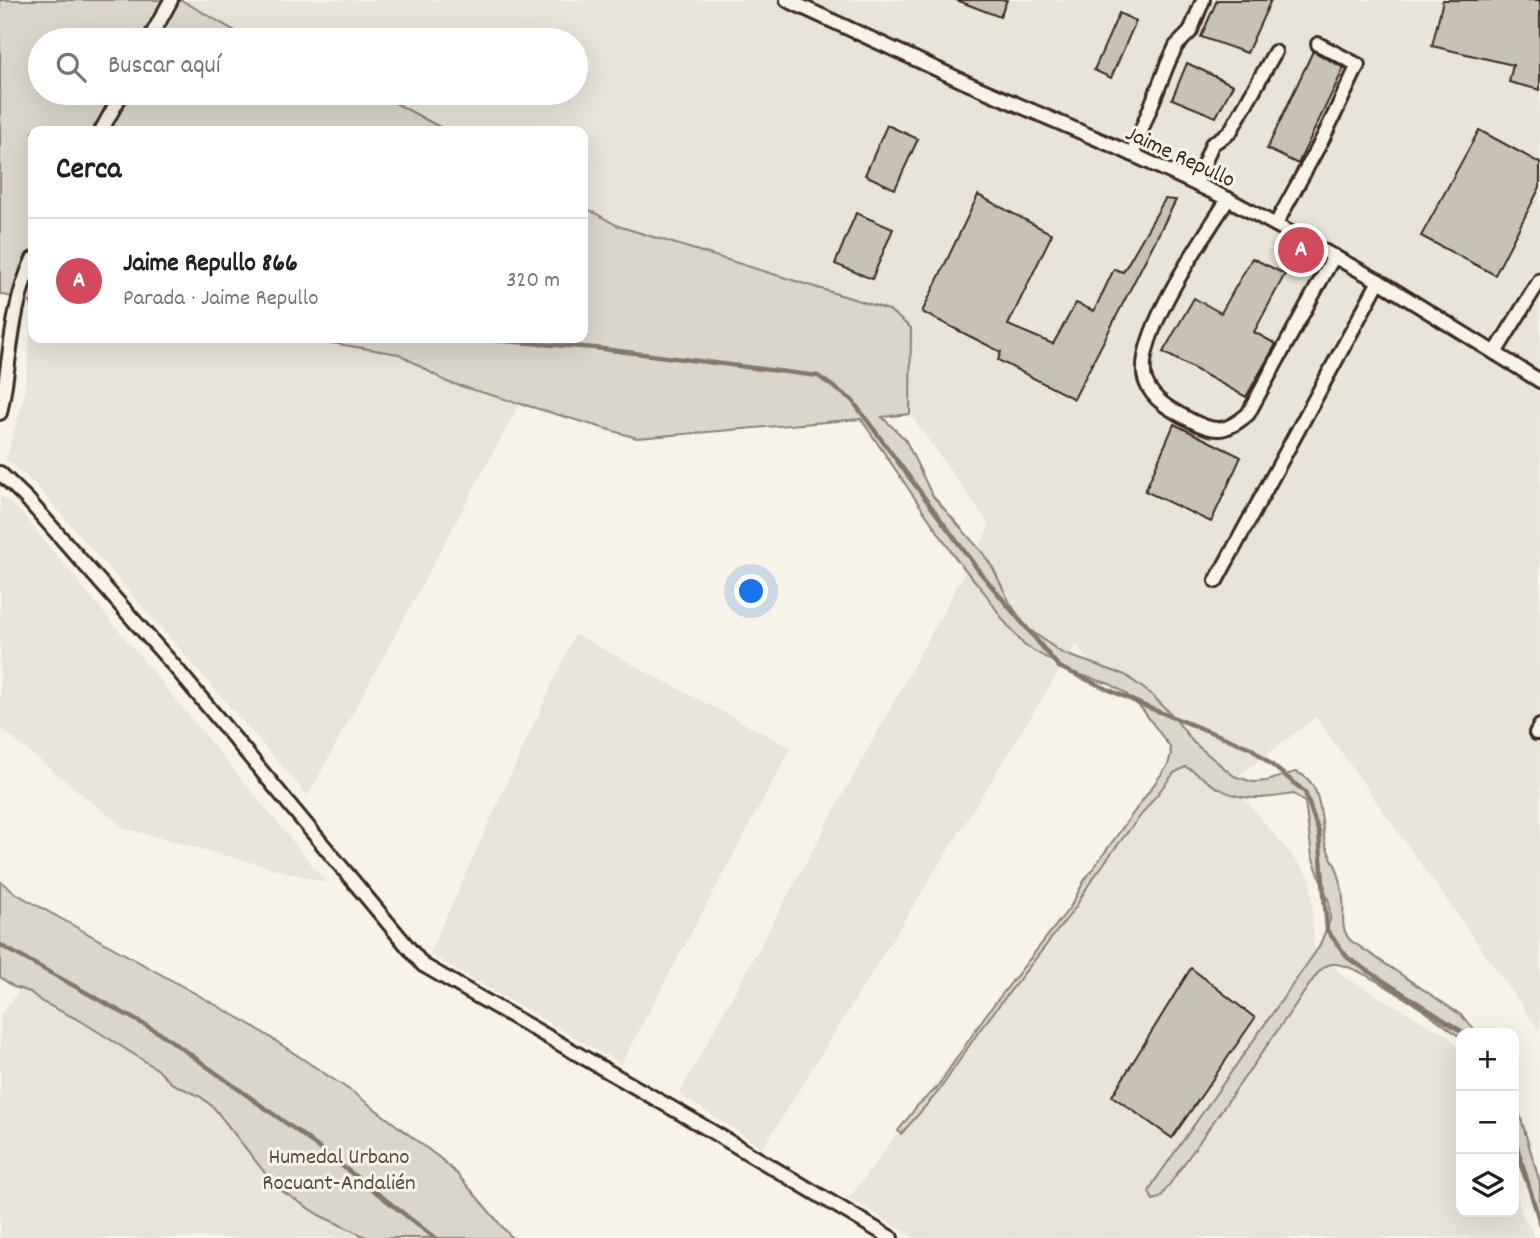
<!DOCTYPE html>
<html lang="es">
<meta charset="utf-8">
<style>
:root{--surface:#fff;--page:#f2f2f2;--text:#222;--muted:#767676;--line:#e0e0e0;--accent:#d1495b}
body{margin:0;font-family:Dekko,sans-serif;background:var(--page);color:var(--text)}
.controls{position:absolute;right:21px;bottom:21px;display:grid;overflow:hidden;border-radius:14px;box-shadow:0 7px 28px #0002}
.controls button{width:63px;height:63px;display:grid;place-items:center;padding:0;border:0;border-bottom:2px solid var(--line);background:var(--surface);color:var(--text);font:35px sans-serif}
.you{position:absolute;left:752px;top:592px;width:24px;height:24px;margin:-18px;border:5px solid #fff;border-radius:50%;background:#1a73e8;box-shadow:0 0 0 10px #1a73e833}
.badge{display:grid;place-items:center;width:46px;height:46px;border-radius:50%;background:var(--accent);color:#fff;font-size:23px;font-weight:700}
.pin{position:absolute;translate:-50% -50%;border:4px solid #fff;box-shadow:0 2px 7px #0006}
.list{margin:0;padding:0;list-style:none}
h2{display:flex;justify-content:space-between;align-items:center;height:91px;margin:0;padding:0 28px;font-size:30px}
h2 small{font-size:23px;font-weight:400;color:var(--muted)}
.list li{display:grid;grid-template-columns:46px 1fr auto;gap:21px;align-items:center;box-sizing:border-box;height:126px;padding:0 28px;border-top:2px solid var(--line)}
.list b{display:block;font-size:26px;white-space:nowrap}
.list p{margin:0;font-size:23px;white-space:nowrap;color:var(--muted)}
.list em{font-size:23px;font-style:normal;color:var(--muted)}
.icon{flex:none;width:38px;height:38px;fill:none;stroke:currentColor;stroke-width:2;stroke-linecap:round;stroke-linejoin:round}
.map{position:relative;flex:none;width:1540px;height:1238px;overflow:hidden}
.search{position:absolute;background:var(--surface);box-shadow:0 7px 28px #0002;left:28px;top:28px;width:560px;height:77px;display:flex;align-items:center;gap:18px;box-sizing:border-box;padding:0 24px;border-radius:38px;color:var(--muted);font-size:26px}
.panel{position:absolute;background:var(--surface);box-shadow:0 7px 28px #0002;left:28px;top:126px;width:560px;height:217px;border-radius:14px}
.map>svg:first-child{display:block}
</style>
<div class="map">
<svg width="1540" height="1238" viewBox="0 0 1540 1238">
<rect width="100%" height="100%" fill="#f7f3e8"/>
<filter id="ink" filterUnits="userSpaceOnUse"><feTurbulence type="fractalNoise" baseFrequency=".0143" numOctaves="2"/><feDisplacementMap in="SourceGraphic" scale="14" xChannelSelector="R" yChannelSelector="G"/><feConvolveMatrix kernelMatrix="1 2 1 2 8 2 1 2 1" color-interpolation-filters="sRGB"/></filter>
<g filter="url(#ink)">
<g fill="#e9e4d9">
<path d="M 181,0 L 1540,0 L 1540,1031 L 1316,717 L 1231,782 L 1311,879 L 1314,947 L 1343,976 L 1448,1036 L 1461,1052 L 1461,1212 L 1514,1212 L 1514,1185 L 1522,1215 L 1536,1238 L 915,1238 L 849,1198 L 1193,741 L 1154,695 L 1091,665 L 1076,644 L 763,1148 L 679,1094 L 990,526 L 910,414 L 911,328 L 618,226 L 583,206 L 583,131 L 447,131 L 377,93 L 576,93 L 576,40 L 262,40 L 237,32 Z"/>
<path d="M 33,306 L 33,338 L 301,338 L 399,354 L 447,382 L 520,403 L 308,796 L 35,484 L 6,460 L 24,395 Z"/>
<path d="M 0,495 L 21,512 L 327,883 L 124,828 L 0,728 Z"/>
<path d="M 575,634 L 791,748 L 621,1064 L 429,954 Z"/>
<path d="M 22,987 L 42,1002 L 86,1023 L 195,1092 L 214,1108 L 276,1187 L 319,1215 L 370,1238 L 0,1238 L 0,1016 Z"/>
</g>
<g fill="#dbd6cb" stroke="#8b8074" stroke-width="2">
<path d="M 0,0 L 181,0 L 237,32 L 262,40 L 40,40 L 40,93 L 377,93 L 447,131 L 33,131 L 33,308 L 30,302 L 0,294 Z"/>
<path d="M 583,206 L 618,226 L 889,310 L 911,328 L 910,414 L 882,417 L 905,439 L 932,495 L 982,552 L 993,568 L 1010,603 L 1026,627 L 1062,653 L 1125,675 L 1151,694 L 1173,716 L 1193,742 L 1234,776 L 1253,782 L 1267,781 L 1295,772 C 1323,779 1320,819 1325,842 C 1327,851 1332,858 1336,867 C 1340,876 1342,888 1343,899 C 1345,914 1339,927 1350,940 L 1461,1015 L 1478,1033 L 1461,1033 L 1461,1038 C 1439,1020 1361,965 1335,964 C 1327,963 1323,968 1317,974 L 1160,1198 L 1153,1200 L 1149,1192 L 1154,1182 L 1319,947 L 1330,920 L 1329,902 L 1312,856 L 1305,802 L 1294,794 C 1267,798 1244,803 1218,788 C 1206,782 1197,771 1185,767 L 1174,773 L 1116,847 L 1089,884 L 1075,908 L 979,1031 L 939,1091 L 901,1134 L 898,1131 L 918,1105 L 936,1089 L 985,1016 L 1071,906 L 1084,881 L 1168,765 L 1171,754 L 1170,747 L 1142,709 L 1125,693 L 1110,684 L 1071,672 L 1024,645 L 1004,621 L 985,593 L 957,560 L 861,419 L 637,438 L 447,382 L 399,354 L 301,338 L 583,338 Z"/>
<path d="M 0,881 L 15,893 L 250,1024 L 354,1093 L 441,1159 L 458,1175 L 512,1238 L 368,1238 L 319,1215 L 276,1187 L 214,1108 L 201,1097 L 171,1083 L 157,1069 L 81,1021 L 42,1002 L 30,992 L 14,987 L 0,977 Z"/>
<path d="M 1514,1095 L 1540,1183 L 1540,1219 L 1520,1167 L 1514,1141 Z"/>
</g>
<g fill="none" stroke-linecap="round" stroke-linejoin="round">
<g stroke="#84786c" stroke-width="4.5">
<path d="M 466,338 L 595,348 L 818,376 L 852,400 L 979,571 L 1059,667 L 1147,707 L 1251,748 L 1305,792 L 1319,833 L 1327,930 L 1348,958 L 1464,1033"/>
<path d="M 0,945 L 163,1035 L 297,1131 L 435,1238"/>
<path d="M 1514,1137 L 1540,1223"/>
</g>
</g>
<g fill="#c8c1b6" stroke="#3b2a1e" stroke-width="2">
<path d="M 956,0 L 1007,0 L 1000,17 Z"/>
<path d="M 1217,0 L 1271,0 L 1247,53 L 1201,37 Z"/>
<path d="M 1443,0 L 1540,0 L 1540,90 L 1509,82 L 1513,65 L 1432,46 Z"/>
<path d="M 1119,13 L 1136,21 L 1111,78 L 1094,70 Z"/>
<path d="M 1313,51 L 1344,68 L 1298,164 L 1267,149 Z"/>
<path d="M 1187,63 L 1233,85 L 1216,117 L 1172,99 Z"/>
<path d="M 887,125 L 918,139 L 895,189 L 865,175 Z"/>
<path d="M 1479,130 L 1540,163 L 1540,187 L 1495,275 L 1421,236 Z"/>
<path d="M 978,195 L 1052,234 L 1008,325 L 1053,344 L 1076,303 L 1094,311 L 1114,269 L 1123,272 L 1165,199 L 1176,200 L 1074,399 L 998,360 L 1001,352 L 922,312 Z"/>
<path d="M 856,213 L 893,229 L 872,279 L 835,264 Z"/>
<path d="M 1252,258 L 1285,274 L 1254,332 L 1276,344 L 1246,397 L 1163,352 L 1194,298 L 1221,313 Z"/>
<path d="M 1174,424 L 1241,457 L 1211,522 L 1145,491 Z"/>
<path d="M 1191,968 L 1255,1018 L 1172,1138 L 1112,1096 Z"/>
</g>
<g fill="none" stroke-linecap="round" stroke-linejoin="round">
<g stroke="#3b2a1e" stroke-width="18">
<g id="minor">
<path d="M 787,0 L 967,83 L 1123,150 L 1228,199 L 1379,281 L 1540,381"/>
<path d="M 149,40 L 171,0"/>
<path d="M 101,131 L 122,93"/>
<path d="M 1132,154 L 1168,63 L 1176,46 L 1190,32 L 1203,0"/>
<path d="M 1196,184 L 1212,144 L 1230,132 L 1275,52"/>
<path d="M 1228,199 C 1205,236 1130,341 1146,382 C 1153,401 1173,411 1190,420 C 1215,433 1226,433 1248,414 L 1334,256"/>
<path d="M 1276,224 L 1323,138 L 1358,65 L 1318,44"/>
<path d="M 1495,353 L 1540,280"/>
<path d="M 0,413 C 11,361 10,308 33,259"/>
<path d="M 0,473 L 27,499 L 175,667 L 423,965 L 696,1122 L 891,1238"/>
<path d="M 1216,581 L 1379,281"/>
<path d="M 1536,733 L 1540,726"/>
</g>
</g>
<use href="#minor" stroke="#f7f3e8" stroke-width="12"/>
</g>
</g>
<g text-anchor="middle" stroke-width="6" stroke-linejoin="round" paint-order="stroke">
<g font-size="23" fill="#3b2a1e" stroke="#f7f3e8">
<text transform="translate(1181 155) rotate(25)" y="8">Jaime Repullo</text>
</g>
<g font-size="23" fill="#5b4c41" stroke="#f7f3e8">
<text x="339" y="1163">Humedal Urbano<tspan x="339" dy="26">Rocuant-Andalién</tspan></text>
</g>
</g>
</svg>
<div class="controls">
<button>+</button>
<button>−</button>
<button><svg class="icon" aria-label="layers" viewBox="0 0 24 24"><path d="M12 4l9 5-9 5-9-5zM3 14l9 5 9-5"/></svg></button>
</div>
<div class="you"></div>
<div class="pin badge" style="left:1301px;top:250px">A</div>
<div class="search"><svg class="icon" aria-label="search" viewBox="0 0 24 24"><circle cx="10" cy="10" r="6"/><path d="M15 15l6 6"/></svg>Buscar aquí</div>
<section class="panel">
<h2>Cerca<small></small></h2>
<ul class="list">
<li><span class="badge">A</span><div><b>Jaime Repullo 866</b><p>Parada · Jaime Repullo</p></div><em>320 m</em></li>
</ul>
</section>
</div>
